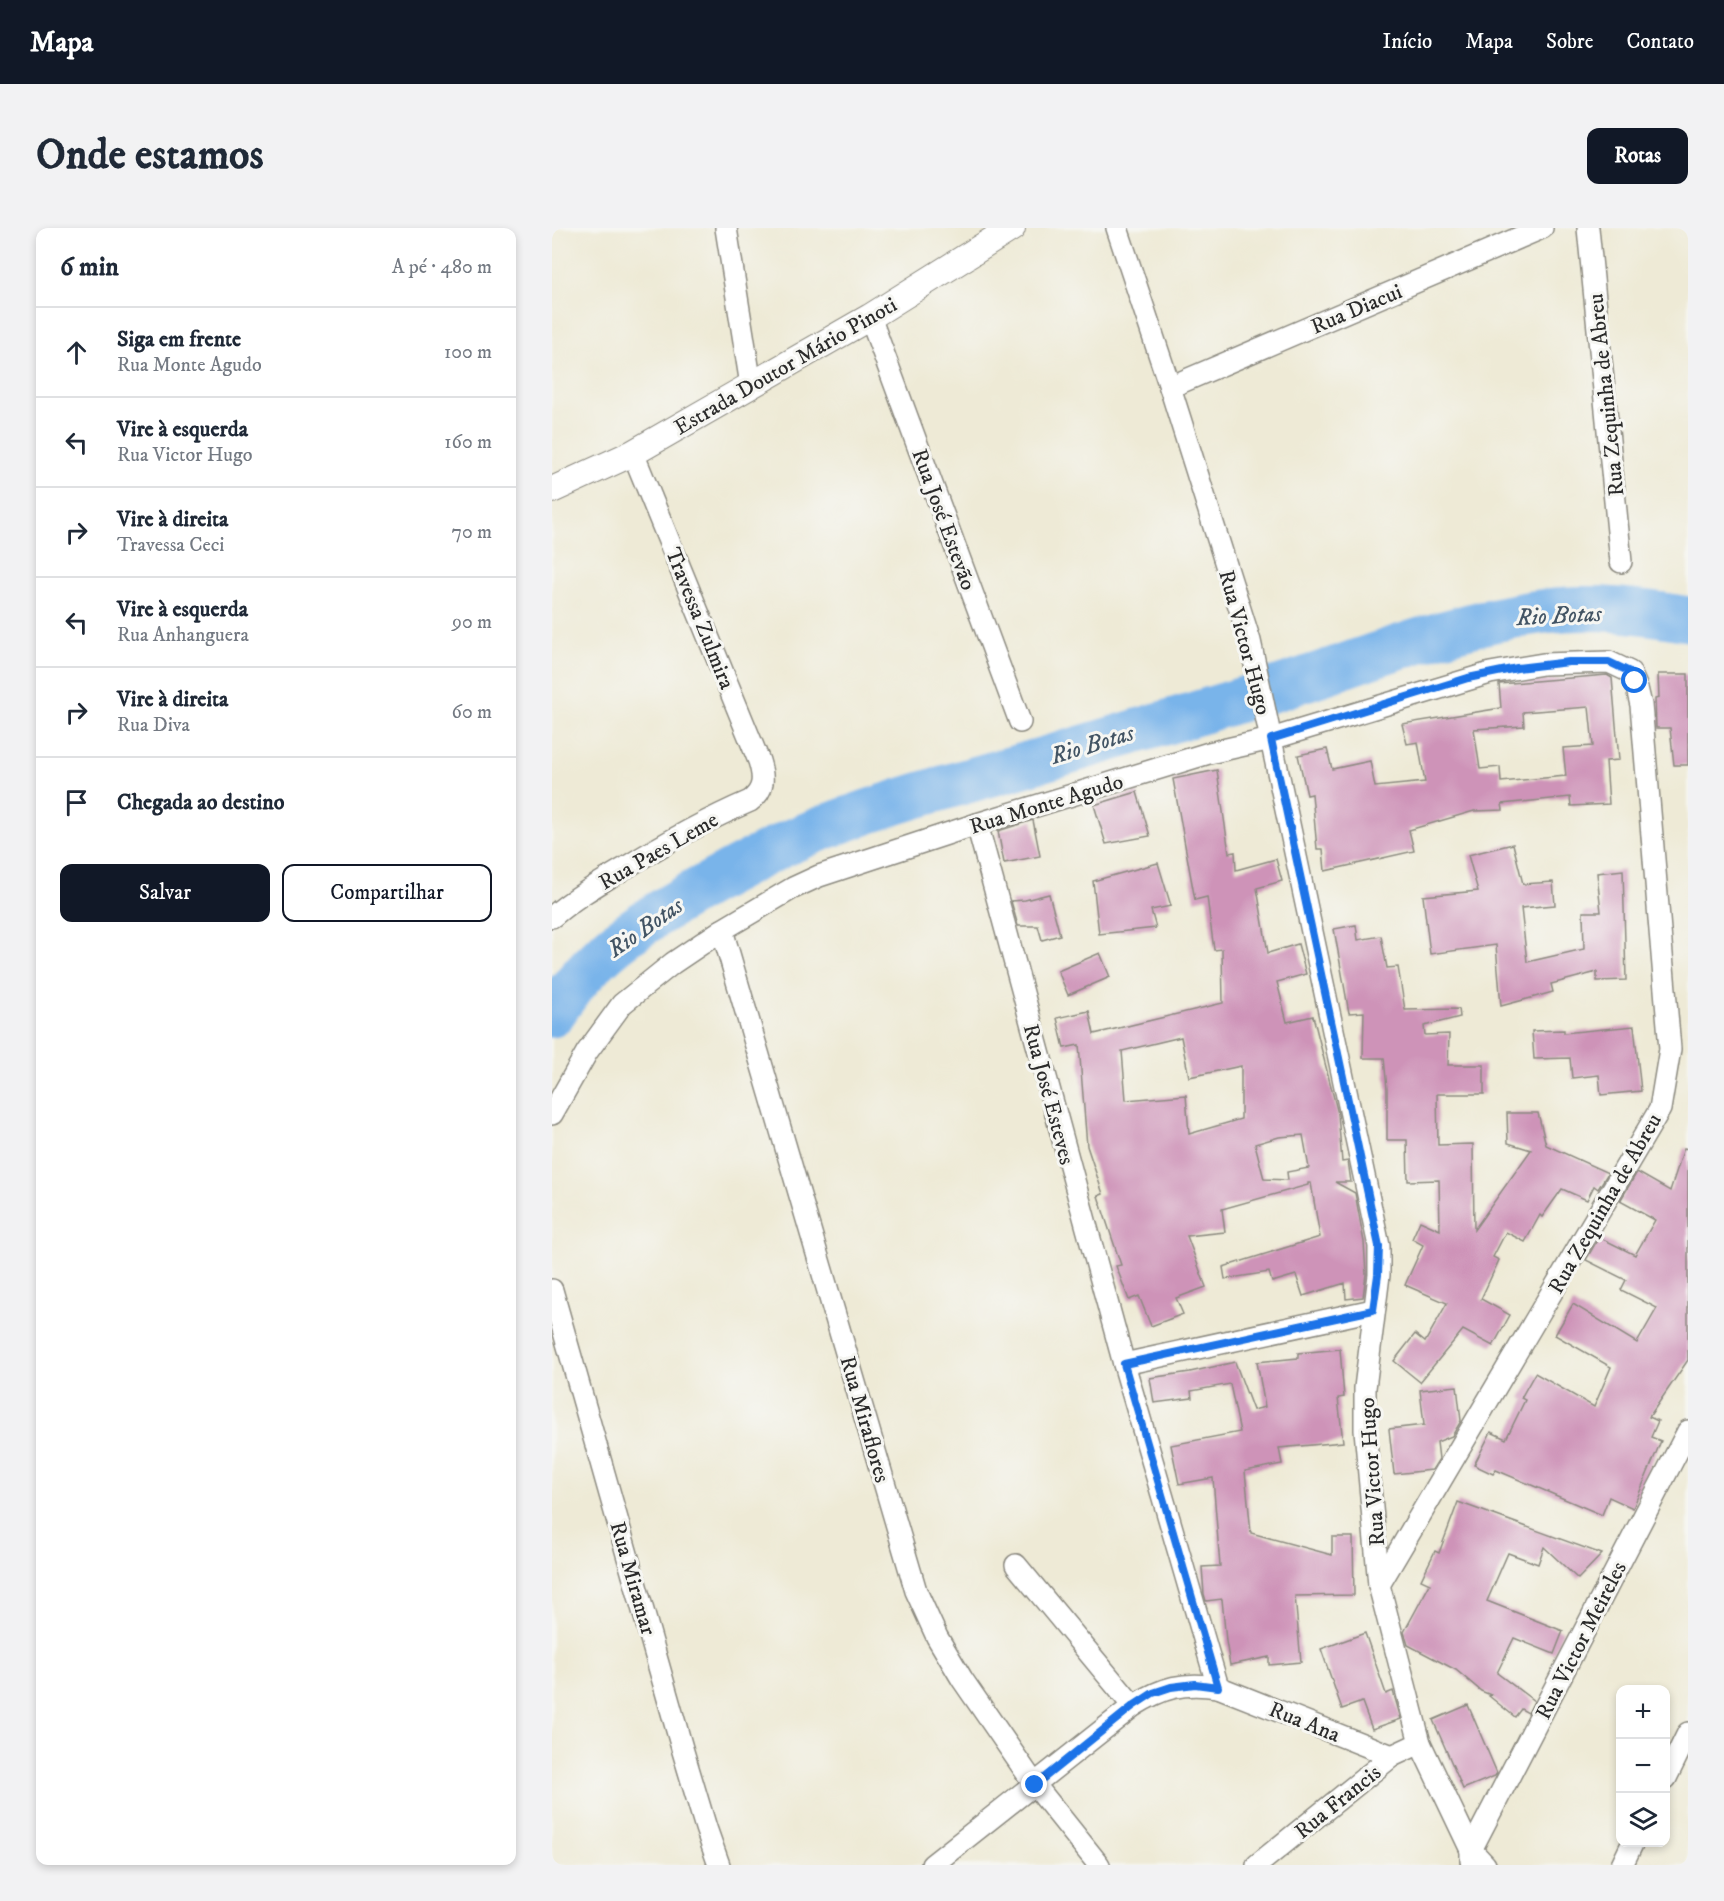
<!DOCTYPE html>
<html lang="pt">
<meta charset="utf-8">
<style>
:root{--surface:#fff;--page:#f2f2f3;--text:#1f2937;--muted:#747a83;--line:#e0e1e3;--accent:#111827}
body{margin:0;font-family:"IM FELL DW Pica",serif;background:var(--page);color:var(--text)}
.controls{position:absolute;right:18px;bottom:18px;display:grid;overflow:hidden;border-radius:12px;box-shadow:0 3px 9px #0003}
.controls button{width:54px;height:54px;display:grid;place-items:center;padding:0;border:0;border-bottom:2px solid var(--line);background:var(--surface);color:var(--text);font:30px sans-serif}
.stop{position:absolute;width:18px;height:18px;margin:-14px;border:4px solid #1a73e8;border-radius:50%;background:#fff}
.stop.end{background:#1a73e8;border-color:#fff;box-shadow:0 2px 6px #0008}
.list{margin:0;padding:0;list-style:none}
h2{display:flex;justify-content:space-between;align-items:center;height:78px;margin:0;padding:0 24px;font-size:26px}
h2 small{font-size:20px;font-weight:400;color:var(--muted)}
.list li{display:grid;grid-template-columns:39px 1fr auto;gap:18px;align-items:center;box-sizing:border-box;height:90px;padding:0 24px;border-top:2px solid var(--line)}
.list b{display:block;font-size:22px;white-space:nowrap}
.list p{margin:0;font-size:20px;white-space:nowrap;color:var(--muted)}
.list em{font-size:20px;font-style:normal;color:var(--muted)}
.actions{display:flex;gap:12px;padding:18px 24px}
.actions a{flex:1;padding:14px 0;border:2px solid var(--accent);border-radius:12px;text-align:center;font-size:21px;color:var(--accent)}
.actions .main{background:var(--accent);color:#fff}
.icon{flex:none;width:33px;height:33px;fill:none;stroke:currentColor;stroke-width:2;stroke-linecap:round;stroke-linejoin:round}
.map{position:relative;flex:none;width:1136px;height:1637px;overflow:hidden;border-radius:12px}
header{display:flex;align-items:center;gap:36px;box-sizing:border-box;height:84px;padding:0 30px;background:var(--accent);color:#fff}
header strong{font-size:28px}
nav{display:flex;gap:33px;margin-inline-start:auto;font-size:21px}
.intro{display:flex;align-items:center;justify-content:space-between;box-sizing:border-box;height:144px;padding:0 36px}
h1{margin:0;font-size:42px}
.button{padding:15px 27px;border-radius:12px;background:var(--accent);color:#fff;font-size:21px;font-weight:700}
main{display:flex;gap:36px;padding:0 36px}
aside{flex:1;background:var(--surface);border-radius:12px;box-shadow:0 3px 9px #0003}
.map>svg:first-child{display:block}
</style>
<header>
<strong>Mapa</strong>
<nav><a>Início</a><a>Mapa</a><a>Sobre</a><a>Contato</a></nav>
</header>
<div class="intro"><h1>Onde estamos</h1><a class="button">Rotas</a></div>
<main>
<aside>
<h2>6 min<small>A pé · 480 m</small></h2>
<ul class="list">
<li><svg class="icon" aria-label="ahead" viewBox="0 0 24 24"><path d="M12 20V5M6 11l6-6 6 6"/></svg><div><b>Siga em frente</b><p>Rua Monte Agudo</p></div><em>100 m</em></li>
<li><svg class="icon" aria-label="left" viewBox="0 0 24 24"><path d="M17 20v-9H6M10 6l-5 5 5 5"/></svg><div><b>Vire à esquerda</b><p>Rua Victor Hugo</p></div><em>160 m</em></li>
<li><svg class="icon" aria-label="right" viewBox="0 0 24 24"><path d="M7 20v-9h11M14 6l5 5-5 5"/></svg><div><b>Vire à direita</b><p>Travessa Ceci</p></div><em>70 m</em></li>
<li><svg class="icon" aria-label="left" viewBox="0 0 24 24"><path d="M17 20v-9H6M10 6l-5 5 5 5"/></svg><div><b>Vire à esquerda</b><p>Rua Anhanguera</p></div><em>90 m</em></li>
<li><svg class="icon" aria-label="right" viewBox="0 0 24 24"><path d="M7 20v-9h11M14 6l5 5-5 5"/></svg><div><b>Vire à direita</b><p>Rua Diva</p></div><em>60 m</em></li>
<li><svg class="icon" aria-label="arrive" viewBox="0 0 24 24"><path d="M6 21V4h12l-3 4 3 4H6"/></svg><div><b>Chegada ao destino</b></div></li>
</ul>
<div class="actions"><a class="main">Salvar</a><a>Compartilhar</a></div>
</aside>
<div class="map">
<svg width="1136" height="1637" viewBox="0 0 1136 1637">
<rect width="100%" height="100%" fill="#f6f6f2"/>
<filter id="ink" filterUnits="userSpaceOnUse"><feTurbulence type="fractalNoise" baseFrequency=".0167" numOctaves="2"/><feDisplacementMap in="SourceGraphic" scale="12" xChannelSelector="R" yChannelSelector="G"/><feConvolveMatrix kernelMatrix="1 2 1 2 8 2 1 2 1" color-interpolation-filters="sRGB"/></filter>
<filter id="wash" filterUnits="userSpaceOnUse"><feTurbulence type="fractalNoise" baseFrequency=".008" numOctaves="4" result="noise"/><feDisplacementMap in="SourceGraphic" scale="24" xChannelSelector="R" yChannelSelector="G"/><feGaussianBlur stdDeviation="1.35" result="paint"/><feColorMatrix in="noise" values="0 0 0 0 0 0 0 0 0 0 0 0 0 0 0 0 0 1.4 0 .05"/><feComposite in="paint" operator="in"/></filter>
<g filter="url(#wash)">
<rect width="100%" height="100%" fill="#eeead6"/>
<g fill="none" stroke-linecap="round" stroke-linejoin="round">
<path stroke="#79b4ea" stroke-width="45" d="M 0,787 C 40,725 82,699 144,663 C 176,645 208,627 242,612 C 311,582 383,562 454,542 C 514,525 573,507 632,489 C 675,476 719,463 762,448 C 838,422 914,393 994,383 C 1041,377 1090,383 1136,391"/>
</g>
<g id="blocks">
<g fill="#ce93b8" fill-rule="evenodd">
<path d="M 1106,446 L 1136,446 L 1136,537 L 1122,537 L 1118,500 L 1104,500 L 1103,471 L 1107,470 Z"/>
<path d="M 1055,447 L 1060,450 L 1067,532 L 1054,533 L 1057,576 L 1019,578 L 1018,569 L 950,576 L 951,582 L 922,583 L 857,602 L 862,623 L 773,643 L 771,621 L 765,621 L 760,566 L 755,567 L 746,527 L 775,521 L 780,541 L 818,533 L 823,559 L 873,554 L 866,514 L 855,516 L 850,496 L 949,480 L 947,456 ZM 1037,479 L 1041,518 L 1011,520 L 1014,548 L 949,554 L 948,539 L 928,541 L 922,501 L 972,498 L 971,484 Z"/>
<path d="M 665,542 L 677,625 L 683,624 L 684,642 L 724,631 L 730,653 L 705,660 L 716,725 L 746,716 L 754,746 L 725,754 L 735,794 L 761,788 L 786,886 L 790,934 L 796,933 L 799,954 L 783,954 L 803,965 L 812,1014 L 814,1046 L 811,1069 L 794,1071 L 793,1055 L 751,1068 L 744,1047 L 720,1054 L 717,1044 L 673,1051 L 671,1039 L 768,1009 L 759,955 L 756,955 L 756,957 L 670,981 L 673,1004 L 635,1008 L 654,1059 L 624,1070 L 631,1086 L 599,1098 L 587,1068 L 577,1072 L 564,1038 L 569,1037 L 546,968 L 551,966 L 535,918 L 527,817 L 512,820 L 505,790 L 537,783 L 542,806 L 671,775 L 670,721 L 662,722 L 655,669 L 643,672 L 621,551 ZM 629,809 L 637,849 L 689,838 L 689,891 L 637,906 L 634,867 L 574,872 L 570,823 ZM 751,907 L 757,940 L 735,944 L 736,952 L 712,951 L 703,916 L 727,909 Z"/>
<path d="M 585,564 L 598,608 L 554,616 L 542,577 Z"/>
<path d="M 481,592 L 488,628 L 452,635 L 446,603 Z"/>
<path d="M 961,616 L 971,656 L 1001,654 L 1003,677 L 969,680 L 975,734 L 1032,721 L 1031,684 L 1049,684 L 1045,645 L 1071,642 L 1074,752 L 1045,753 L 1045,744 L 999,756 L 1001,764 L 949,778 L 944,717 L 878,726 L 871,668 L 926,663 L 916,627 Z"/>
<path d="M 606,635 L 619,678 L 599,682 L 604,700 L 547,706 L 541,653 Z"/>
<path d="M 497,666 L 508,707 L 490,712 L 486,698 L 466,698 L 459,673 L 473,672 Z"/>
<path d="M 804,697 L 806,712 L 829,708 L 835,740 L 846,739 L 853,782 L 907,781 L 908,789 L 872,798 L 873,807 L 897,806 L 896,837 L 932,837 L 932,866 L 885,866 L 886,917 L 921,916 L 922,1002 L 979,922 L 956,915 L 955,885 L 986,885 L 994,917 L 1056,945 L 1046,961 L 1042,958 L 1035,972 L 1010,961 L 990,989 L 988,987 L 973,1014 L 954,1004 L 941,1029 L 947,1032 L 929,1071 L 958,1087 L 941,1118 L 911,1102 L 868,1154 L 842,1133 L 863,1106 L 873,1114 L 895,1075 L 853,1057 L 871,1017 L 860,1011 L 868,993 L 888,1002 L 887,952 L 856,953 L 855,912 L 835,912 L 835,861 L 832,830 L 811,830 L 812,784 L 797,785 L 782,701 Z"/>
<path d="M 548,725 L 558,749 L 516,767 L 506,743 Z"/>
<path d="M 1082,798 L 1089,863 L 1049,867 L 1047,847 L 1020,850 L 1018,830 L 982,831 L 980,803 L 1012,802 L 1012,805 Z"/>
<path d="M 1132,920 L 1136,921 L 1136,1132 L 1097,1189 L 1106,1193 L 1099,1209 L 1109,1213 L 1081,1280 L 1057,1269 L 1050,1287 L 944,1242 L 941,1246 L 922,1237 L 939,1204 L 954,1211 L 973,1172 L 969,1170 L 983,1145 L 1042,1179 L 1059,1139 L 1003,1107 L 1021,1076 L 1085,1115 L 1105,1080 L 1069,1062 L 1074,1052 L 1034,1032 L 1047,1009 L 1083,1027 L 1103,992 L 1068,973 L 1085,944 L 1118,963 Z"/>
<path d="M 788,1121 L 792,1169 L 786,1170 L 791,1214 L 727,1220 L 730,1236 L 693,1243 L 699,1305 L 780,1327 L 780,1309 L 801,1309 L 802,1367 L 743,1368 L 749,1434 L 717,1437 L 717,1429 L 678,1437 L 674,1413 L 670,1371 L 654,1373 L 652,1366 L 650,1339 L 668,1338 L 661,1250 L 627,1256 L 619,1217 L 688,1204 L 678,1156 L 639,1163 L 640,1170 L 602,1175 L 598,1150 L 638,1144 L 683,1134 L 701,1182 L 713,1179 L 705,1134 L 746,1130 L 746,1125 Z"/>
<path d="M 905,1158 L 909,1193 L 900,1208 L 885,1214 L 887,1231 L 880,1242 L 842,1246 L 837,1201 L 872,1197 L 868,1162 Z"/>
<path d="M 906,1274 L 1050,1326 L 1026,1351 L 992,1319 L 986,1336 L 956,1325 L 935,1373 L 1011,1403 L 1002,1426 L 962,1410 L 945,1445 L 982,1473 L 976,1485 L 969,1481 L 963,1489 L 937,1468 L 939,1467 L 929,1463 L 904,1442 L 856,1417 L 852,1404 L 878,1356 L 869,1352 L 883,1323 L 887,1325 Z"/>
<path d="M 813,1405 L 834,1466 L 841,1463 L 849,1491 L 820,1501 L 810,1474 L 790,1481 L 769,1421 Z"/>
<path d="M 916,1477 L 945,1545 L 943,1548 L 911,1561 L 881,1492 Z"/>
</g>
</g>
</g>
<g filter="url(#ink)">
<use href="#blocks" fill-opacity="0" stroke="#8c8a80" stroke-width="1.5"/>
<g fill="none" stroke-linecap="round" stroke-linejoin="round">
<g stroke="#8c8a80" stroke-width="24">
<g id="minor">
<path d="M 174,0 L 199,157"/>
<path d="M 565,0 L 618,159 L 698,413 L 827,1018 L 827,1047 L 813,1160 L 813,1202 L 827,1357 L 868,1515 L 919,1622 L 933,1637"/>
<path d="M 1036,0 L 1069,334"/>
<path d="M 318,89 L 468,494"/>
<path d="M 618,159 L 990,0"/>
<path d="M 425,596 L 572,1136 L 666,1459"/>
<path d="M 0,689 C 22,670 48,655 73,640 C 113,615 154,592 198,573 C 213,562 212,549 207,533 L 81,225"/>
<path d="M 170,702 L 364,1363 L 385,1409 L 410,1451 L 483,1557 L 547,1637"/>
<path d="M 0,886 L 35,824 L 70,776 L 121,735 L 170,702 L 241,660 L 267,648 L 425,596 L 657,525 L 719,511 L 938,445 L 991,436 L 1057,434 L 1078,444 L 1085,460 L 1089,477 L 1118,821 L 1108,881 L 827,1357"/>
<path d="M 0,1062 L 130,1520 L 154,1600 L 167,1637"/>
<path d="M 572,1136 L 821,1082"/>
<path d="M 464,1337 L 581,1478"/>
<path d="M 1114,1550 L 1136,1505"/>
<path d="M 919,1633 L 919,1622 L 1136,1203"/>
<path d="M 380,1637 L 581,1478 C 611,1459 631,1454 666,1459 L 840,1528"/>
<path d="M 705,1637 L 840,1528 L 868,1515"/>
<path d="M 1070,1637 L 1081,1614"/>
</g>
</g>
<g stroke="#8c8a80" stroke-width="28">
<path id="tertiary" d="M 0,262 L 81,225 L 318,89 L 460,0"/>
</g>
<use href="#minor" stroke="#fff" stroke-width="21"/>
<use href="#tertiary" stroke="#fff" stroke-width="26"/>
</g>
</g>
<g fill="none" stroke-linecap="round" stroke-linejoin="round" filter="url(#ink)">
<path stroke="#1a73e8" stroke-width="8" d="M 483,1557 L 581,1478 L 601,1465 L 619,1459 L 643,1456 L 666,1459 L 572,1136 L 821,1082 L 826,1047 L 827,1018 L 719,511 L 916,450 L 965,440 L 1017,434 L 1057,434 L 1078,444 L 1083,453"/>
</g>
<g text-anchor="middle" stroke-width="6" stroke-linejoin="round" paint-order="stroke">
<g font-size="22" fill="#2b2b2b" stroke="#f6f6f2">
<text transform="translate(804 80) rotate(-23)" y="8">Rua Diacui</text>
<text transform="translate(233 137) rotate(-30)" y="8">Estrada Doutor Mário Pinoti</text>
<text transform="translate(1053 167) rotate(-96)" y="8">Rua Zequinha de Abreu</text>
<text transform="translate(393 291) rotate(70)" y="8">Rua José Estevão</text>
<text transform="translate(149 390) rotate(68)" y="8">Travessa Zulmira</text>
<text transform="translate(694 414) rotate(75)" y="8">Rua Victor Hugo</text>
<text transform="translate(494 575) rotate(-17)" y="8">Rua Monte Agudo</text>
<text transform="translate(106 622) rotate(-30)" y="8">Rua Paes Leme</text>
<text transform="translate(498 866) rotate(75)" y="8">Rua José Esteves</text>
<text transform="translate(1052 975) rotate(-60)" y="8">Rua Zequinha de Abreu</text>
<text transform="translate(314 1191) rotate(74)" y="8">Rua Miraflores</text>
<text transform="translate(819 1244) rotate(-94)" y="8">Rua Victor Hugo</text>
<text transform="translate(82 1350) rotate(74)" y="8">Rua Miramar</text>
<text transform="translate(1028 1412) rotate(-63)" y="8">Rua Victor Meireles</text>
<text transform="translate(753 1493) rotate(22)" y="8">Rua Ana</text>
<text transform="translate(785 1573) rotate(-39)" y="8">Rua Francis</text>
</g>
<g font-size="24" font-style="italic" fill="#425464" stroke="#f6f6f2">
<text transform="translate(1007 387) rotate(-3)" y="8">Rio Botas</text>
<text transform="translate(540 516) rotate(-17)" y="8">Rio Botas</text>
<text transform="translate(93 699) rotate(-35)" y="8">Rio Botas</text>
</g>
</g>
</svg>
<div class="controls">
<button>+</button>
<button>−</button>
<button><svg class="icon" aria-label="layers" viewBox="0 0 24 24"><path d="M12 4l9 5-9 5-9-5zM3 14l9 5 9-5"/></svg></button>
</div>
<div class="stop" style="left:1083px;top:453px"></div>
<div class="stop end" style="left:483px;top:1557px"></div>
</div>
</main>
